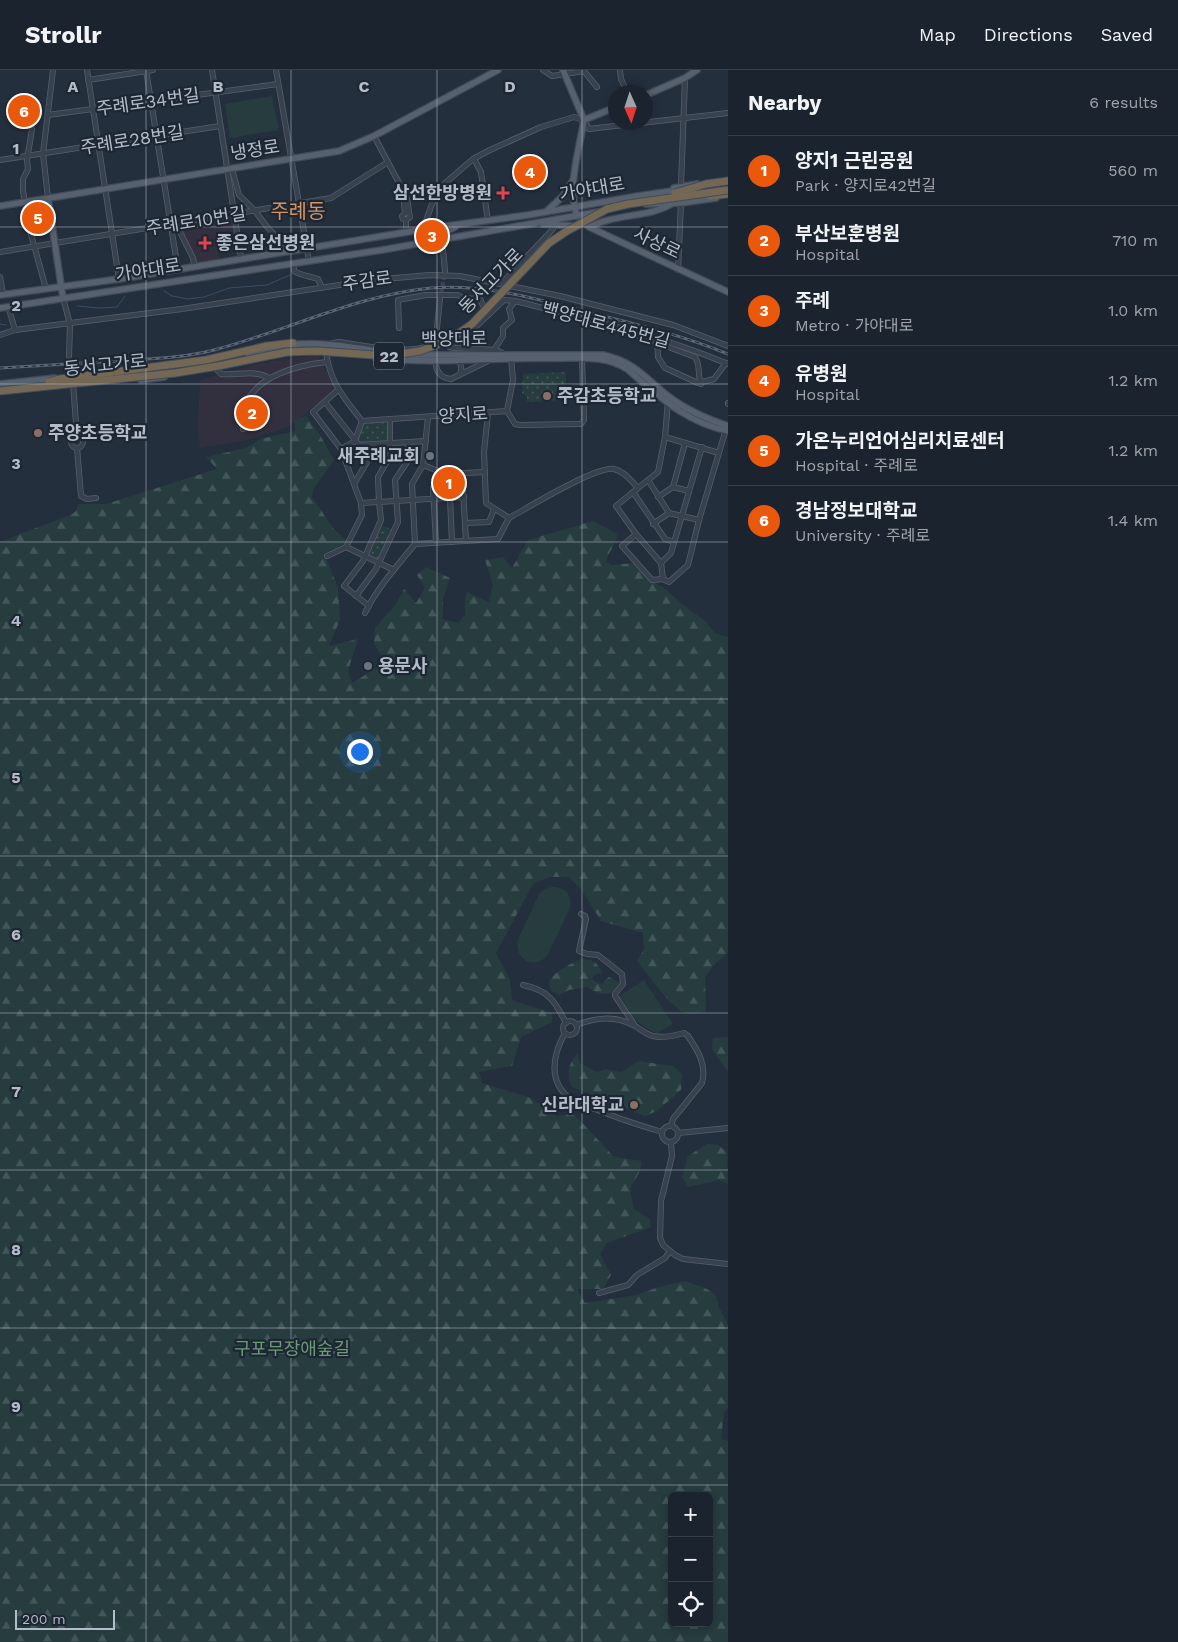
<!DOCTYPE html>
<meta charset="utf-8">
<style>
:root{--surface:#1b232e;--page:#242b36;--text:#f1f3f6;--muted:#a0a4aa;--line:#39404a;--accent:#ea580c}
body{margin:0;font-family:"Work Sans","Noto Sans KR",sans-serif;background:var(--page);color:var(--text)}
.controls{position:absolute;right:15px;bottom:15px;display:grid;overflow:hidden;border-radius:8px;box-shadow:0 2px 8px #0003}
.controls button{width:45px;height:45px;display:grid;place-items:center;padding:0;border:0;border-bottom:1px solid var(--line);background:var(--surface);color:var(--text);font:25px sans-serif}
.compass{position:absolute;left:608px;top:15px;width:45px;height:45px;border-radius:50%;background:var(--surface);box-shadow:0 2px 8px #0003;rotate:177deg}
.scale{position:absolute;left:15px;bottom:12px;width:100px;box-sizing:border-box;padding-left:5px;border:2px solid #b4bcc9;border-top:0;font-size:14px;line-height:18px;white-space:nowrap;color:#b4bcc9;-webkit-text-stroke:4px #1d2633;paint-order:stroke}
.you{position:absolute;left:359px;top:681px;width:18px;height:18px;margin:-12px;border:4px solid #fff;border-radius:50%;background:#1a73e8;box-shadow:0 0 0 8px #1a73e833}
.badge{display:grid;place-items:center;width:32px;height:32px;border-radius:50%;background:var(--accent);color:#fff;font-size:16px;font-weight:700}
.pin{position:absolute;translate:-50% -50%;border:2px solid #fff;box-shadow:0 1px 5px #0006}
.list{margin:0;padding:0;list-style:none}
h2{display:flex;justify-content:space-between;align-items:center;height:65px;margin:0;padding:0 20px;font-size:21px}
h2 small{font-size:16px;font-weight:400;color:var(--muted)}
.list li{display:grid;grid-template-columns:32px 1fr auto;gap:15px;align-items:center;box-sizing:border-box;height:70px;padding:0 20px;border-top:1px solid var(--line)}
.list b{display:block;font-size:19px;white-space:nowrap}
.list p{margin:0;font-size:16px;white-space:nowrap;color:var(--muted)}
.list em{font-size:16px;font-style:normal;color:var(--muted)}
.icon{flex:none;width:28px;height:28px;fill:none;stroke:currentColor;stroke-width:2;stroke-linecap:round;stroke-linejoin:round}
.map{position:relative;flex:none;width:728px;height:1572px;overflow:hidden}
header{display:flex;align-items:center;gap:30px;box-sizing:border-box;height:70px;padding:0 25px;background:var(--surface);border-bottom:1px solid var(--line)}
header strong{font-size:24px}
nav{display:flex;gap:28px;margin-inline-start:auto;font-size:18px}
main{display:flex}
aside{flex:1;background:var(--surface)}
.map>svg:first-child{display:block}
</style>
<header>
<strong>Strollr</strong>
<nav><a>Map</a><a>Directions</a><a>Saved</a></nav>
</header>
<main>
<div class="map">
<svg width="728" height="1572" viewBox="0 0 728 1572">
<defs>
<pattern id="grass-dots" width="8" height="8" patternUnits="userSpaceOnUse" patternTransform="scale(1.25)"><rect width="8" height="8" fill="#263c3f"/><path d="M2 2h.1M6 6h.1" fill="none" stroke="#435659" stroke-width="1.8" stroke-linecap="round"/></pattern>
<pattern id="forest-firs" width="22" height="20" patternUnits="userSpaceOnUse" patternTransform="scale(1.25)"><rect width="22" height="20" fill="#263c3f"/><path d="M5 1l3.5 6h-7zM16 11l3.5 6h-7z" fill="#435659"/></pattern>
</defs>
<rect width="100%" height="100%" fill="#242f3e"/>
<g fill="#32303f">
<path d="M 230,146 L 233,148 L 235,165 L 228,167 L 217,178 L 220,189 L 197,193 L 179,155 Z"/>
<path d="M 318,285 L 335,320 L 326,328 L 286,358 L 247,370 L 200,378 L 198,358 L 200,310 L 260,293 Z"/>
</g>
<g fill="url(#grass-dots)">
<path d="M 566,302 L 566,330 L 527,332 L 527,327 L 522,323 L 523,304 Z"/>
<path d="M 387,351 L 388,371 L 361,373 L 358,371 L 363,353 Z"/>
<path d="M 441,405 L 447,407 L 461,406 L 462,425 L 435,427 L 434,419 Z"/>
<path d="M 380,455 L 393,460 L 379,490 L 366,485 Z"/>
</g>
<g fill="url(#forest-firs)" fill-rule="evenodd">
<path d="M 306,346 L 320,365 L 334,390 L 314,418 L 312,427 L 333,458 L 348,472 L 324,483 L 338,518 L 340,550 L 329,576 L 358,569 L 348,601 L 352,613 L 386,592 L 374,574 L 375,558 L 396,534 L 404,519 L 416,533 L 425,518 L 417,505 L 426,497 L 450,508 L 443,529 L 443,549 L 458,553 L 465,545 L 465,530 L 467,522 L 489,532 L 493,515 L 485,490 L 503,487 L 512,498 L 528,470 L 593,451 L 617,464 C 617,475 608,481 606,492 L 612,495 L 635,493 L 651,511 L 663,517 L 688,539 L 704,550 L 716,564 L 728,567 L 728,883 L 716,893 L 705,907 L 706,935 L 705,942 C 700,942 694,945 689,944 C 671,940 649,905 637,891 L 644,879 L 643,863 L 601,851 L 581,819 L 568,807 L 549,807 L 533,814 L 496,883 L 510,910 L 512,930 L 552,943 L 552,952 L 521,967 L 512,996 L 479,1002 L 482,1013 L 531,1028 L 557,1046 L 574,1044 L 614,1087 L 642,1091 L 640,1101 L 630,1119 L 634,1139 L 650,1149 L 651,1157 L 607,1173 L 600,1184 L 611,1205 L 603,1219 L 577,1219 L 585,1233 L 636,1225 L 659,1217 L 685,1211 L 707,1219 L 716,1225 L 718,1235 L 728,1255 L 728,1339 L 724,1342 L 721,1369 L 728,1371 L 728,1572 L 0,1572 L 0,472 L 72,444 L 76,441 L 78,434 L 106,434 L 217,399 L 206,387 L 246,378 L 261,369 L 295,361 L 294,350 ZM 672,1426 L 709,1426 L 709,1553 L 672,1553 Z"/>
<path d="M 581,889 C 592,889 598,892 602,903 L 594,905 L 592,909 L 597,913 L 603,914 L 605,910 L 609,907 L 620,913 C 616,928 597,925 588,917 L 569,920 L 559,925 L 552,922 C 551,920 549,917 549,914 C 549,904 572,893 581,889 Z"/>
<path d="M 728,967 L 728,1002 L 712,979 L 713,968 Z"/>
<path d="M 577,984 L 580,993 L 597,1002 L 605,999 L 622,1002 L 638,991 L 673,996 L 682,1004 L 681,1020 L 657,1041 L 645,1046 L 572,1017 C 566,1005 568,995 577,984 Z"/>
<path d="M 707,1074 L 718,1075 L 727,1082 L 728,1114 L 719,1110 L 688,1117 L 682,1107 L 688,1086 Z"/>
</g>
<g fill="#263c3f">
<path d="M 272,26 L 279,60 L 230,68 L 225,34 Z"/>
<path d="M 552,817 C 565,817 573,825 570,838 L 547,886 C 533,901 513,888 518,869 L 539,824 L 544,819 Z"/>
<path d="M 644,910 L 673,954 L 657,963 C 638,957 630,942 619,926 Z"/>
</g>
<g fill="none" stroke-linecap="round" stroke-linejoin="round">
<g stroke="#394c67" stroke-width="1">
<path d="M 164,221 L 172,226 L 188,229 L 204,227 L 229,218 L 267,215 L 290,205"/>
<path d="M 77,236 L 99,238 L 117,237 L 125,226"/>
<path d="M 0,254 L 6,255"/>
</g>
<path stroke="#3a4453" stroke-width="4.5" stroke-dasharray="4.5 2" stroke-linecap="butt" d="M 440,229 L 445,202"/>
<g stroke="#565f6c" stroke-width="6">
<g id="minor">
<path d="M 87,0 L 119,209"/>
<path d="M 146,0 L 178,200"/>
<path d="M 212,0 L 241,188"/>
<path d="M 276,0 L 309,191"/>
<path d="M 543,0 L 552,6 L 584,1 L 597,17"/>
<path d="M 620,0 L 621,9 L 627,22"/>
<path d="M 88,10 L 153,0"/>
<path d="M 48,45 L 278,14"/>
<path d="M 32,59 L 27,90 L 28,99 L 23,109 L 23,121 L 29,157 L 46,219"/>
<path d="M 374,66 L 406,126 L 408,134 L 409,143"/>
<path d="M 474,89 L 481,102 L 488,151"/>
<path d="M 0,90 L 220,56"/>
<path d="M 232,99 L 239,125 L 255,141 L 268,158 L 285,175 L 288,181"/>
<path d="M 681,116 L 685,8"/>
<path d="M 403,125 L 405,142"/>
<path d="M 48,128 L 43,84 L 53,0"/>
<path d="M 176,154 L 193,188 L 195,197"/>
<path d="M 423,159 L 432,134 L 444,114 L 473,89 L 490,80 L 541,57 L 574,47 L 584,50 L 589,59 L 728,43"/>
<path d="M 406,163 L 406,150 L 410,147 L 409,143 L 406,142 L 402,146 L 403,149 L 406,150"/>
<path d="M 442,169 L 445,201"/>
<path d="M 0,182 L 331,128 L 388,92"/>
<path d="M 293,193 L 294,201 C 302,206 310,206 318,209 L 322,218"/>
<path d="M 678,200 L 681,133"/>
<path d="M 0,207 L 3,224"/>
<path d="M 502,213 L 553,159 L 552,155"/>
<path d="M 63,228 L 70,254 L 69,286"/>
<path d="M 8,236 L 15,260"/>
<path d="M 399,258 L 398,230 L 426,225 L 458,225 L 463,228 L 480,229 L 485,240"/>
<path d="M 0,265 L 15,260 L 182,239 L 372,210 L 430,205 L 460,206 L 560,226 L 673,255 L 728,276"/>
<path d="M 639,266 L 695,287 C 701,295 697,305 701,314"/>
<path d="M 436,267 L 440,229"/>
<path d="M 657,270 L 658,287 L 665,298 L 698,313 L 714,309 L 726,293"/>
<path d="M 333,273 L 339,272 C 361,275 399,283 421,278 C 427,276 432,271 436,266 L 449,277 L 455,278 L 496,280 L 504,284"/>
<path d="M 325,274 C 328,310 341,324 362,351 L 507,341 L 513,310 L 511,288"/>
<path d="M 453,278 L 452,274 L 469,263 L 504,230 L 515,231 C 587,249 659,265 728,294"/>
<path d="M 494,280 L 503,266 L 503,258 L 512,250 L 509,239 L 515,231"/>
<path d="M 458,290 C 461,294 463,300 459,305"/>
<path d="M 436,295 C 437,304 442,308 451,309 L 490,290"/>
<path d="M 216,299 L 221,304 C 237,306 254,299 269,308"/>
<path d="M 73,313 L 77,366"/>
<path d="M 325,332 L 359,375 L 426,371"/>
<path d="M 728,334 L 728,333"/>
<path d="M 507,341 L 515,354 L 520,355 L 581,354 L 584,350 L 582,289"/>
<path d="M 243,359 C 243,352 242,343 245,336 C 256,305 299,295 327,292"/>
<circle cx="77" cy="372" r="6"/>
<path d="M 665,367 L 719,383"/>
<path d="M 77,378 L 81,426 L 87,429 L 96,428"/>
<path d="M 341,379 L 355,371 L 362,351"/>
<path d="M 423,395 L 446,404 L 485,402"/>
<path d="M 462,403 L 466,471"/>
<path d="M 648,410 L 669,443"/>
<path d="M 354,414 L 373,382 L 374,374"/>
<path d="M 673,417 L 689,421"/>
<path d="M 633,422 L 665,469 L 674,472"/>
<path d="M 658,427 L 673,417 L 685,373"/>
<path d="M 450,428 L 452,472"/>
<path d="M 361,433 L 464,427"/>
<path d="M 669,443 L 699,450"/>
<path d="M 509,448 C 529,437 596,396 614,399 C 624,401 631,411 638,418"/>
<path d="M 466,453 L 489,452 L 494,439"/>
<path d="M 653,454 L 669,443"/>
<path d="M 636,464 L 622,476 L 652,510 L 663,509 L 669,512 L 688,495 L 699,450 L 726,359"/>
<path d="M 436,472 L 433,418 L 441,404"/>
<path d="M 415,474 L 498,469 L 509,448 L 486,433 L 484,382 L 488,343"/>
<path d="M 346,477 L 394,500"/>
<path d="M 327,486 L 346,477 L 362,445 L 361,433 L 341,379 L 313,342 L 338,320"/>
<path d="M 661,493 L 636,464 L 616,436 L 658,402 L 665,367 L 668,331"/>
<path d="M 661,493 L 671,483 L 702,377"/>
<path d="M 661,493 L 663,509"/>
<path d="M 356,526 L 376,499 L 398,452 L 395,410 L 407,392 L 408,372"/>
<path d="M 369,536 L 344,516 L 363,491 L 381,450 L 379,432 L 378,407 L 390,386 L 390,349"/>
<path d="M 365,543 C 377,518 398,495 415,474 L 412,414 L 423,395 L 428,347"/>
<path d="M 581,844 L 585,846 L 586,849 L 579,881 L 587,884 L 598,885 L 622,904 L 623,914 L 615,924 L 615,926 L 634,954"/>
<path d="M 523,915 C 548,920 555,931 566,953"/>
<circle cx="570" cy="958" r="7"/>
<path d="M 576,955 C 595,948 614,945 633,955 C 640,958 644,964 653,966 C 663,968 674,966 684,963 L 688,966 C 698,981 707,995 702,1013 L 673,1049 L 671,1056"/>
<path d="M 565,963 C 553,984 547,1012 571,1029 C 580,1035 593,1038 603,1042 C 622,1050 642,1056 662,1062"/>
<circle cx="670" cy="1064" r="8"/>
<path d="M 678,1063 L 728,1058"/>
<path d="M 671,1073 L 672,1086 L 661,1131 L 660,1168 L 663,1175 L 675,1185 L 683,1189 L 728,1194"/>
<path d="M 599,1223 L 628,1215 L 637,1205 L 665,1188 L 670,1181"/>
</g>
</g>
<g stroke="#414a57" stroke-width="8">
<g id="major">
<path d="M 563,0 L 584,50"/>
<path d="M 646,25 L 685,8 L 697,0"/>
<path d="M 674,118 L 697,114"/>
<path d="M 48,128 L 63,228"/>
<path d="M 646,134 L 681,133 L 716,128"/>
<path d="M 0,136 L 339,81 L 374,66 L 498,0"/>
<path d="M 547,141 L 563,126 L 573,110"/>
<path d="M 577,146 C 567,116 579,81 584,50 L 616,37"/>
<path d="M 582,151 L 589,157 L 728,222"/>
<path d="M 543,154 L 576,156"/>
<path d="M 590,157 C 616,143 650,148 673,133"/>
<path d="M 442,169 L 443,163 L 455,157"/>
<path d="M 0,225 L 119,209 L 432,158 L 528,145 L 638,126 L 679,120"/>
<path d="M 0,238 L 382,180 L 598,142"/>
<path d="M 289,275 C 324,271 360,278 394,284"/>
<path d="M 248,284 L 278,278"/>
<path d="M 411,285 L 603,285 C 635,292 644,307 668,326 C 686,340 707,349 728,356"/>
<path d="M 376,288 C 433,294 491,288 549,288 C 574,289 605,284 627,299 C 659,326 685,352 728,361"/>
<path d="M 141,310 L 164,307"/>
<path d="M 0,314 L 55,308"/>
</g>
</g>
<g stroke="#434c59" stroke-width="9">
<g id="highway">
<path d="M 706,114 L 728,111"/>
<path d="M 710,126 L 728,124"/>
<path d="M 145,298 L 206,290 L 267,276 L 293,273"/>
</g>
</g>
<use href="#minor" stroke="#38414e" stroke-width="4.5"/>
<use href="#major" stroke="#56606e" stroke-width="5.5"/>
<use href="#highway" stroke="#746855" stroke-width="7"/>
<g stroke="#5a6575" stroke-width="3">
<path id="rail" d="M 0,298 C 39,296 78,293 117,291 C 149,289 183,288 214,280 C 287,261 356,225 431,218 C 484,214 533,228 584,241 C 632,253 682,265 728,284"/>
</g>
<use href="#rail" stroke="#1d2633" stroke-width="1" stroke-dasharray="4" stroke-linecap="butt"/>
<g stroke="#434c59" stroke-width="9" stroke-linecap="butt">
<g id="highway-bridge">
<path d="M 675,123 L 706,114"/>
<path d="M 49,312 L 60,309 L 145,298"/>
<path d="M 0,321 L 175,303 L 218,296 L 287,282 L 317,281 L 388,286 L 420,281 L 449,270 L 472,254 L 549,173 L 567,161 L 607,139 L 628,134 L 728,120"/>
</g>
</g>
<use href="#highway-bridge" stroke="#746855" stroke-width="7"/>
</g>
<path fill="none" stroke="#b4bcc9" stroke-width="1" stroke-opacity="0.55" d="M 146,0 L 146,1572M 291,0 L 291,1572M 437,0 L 437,1572M 582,0 L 582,1572M 0,157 L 728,157M 0,314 L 728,314M 0,472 L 728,472M 0,629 L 728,629M 0,786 L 728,786M 0,943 L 728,943M 0,1100 L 728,1100M 0,1258 L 728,1258M 0,1415 L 728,1415"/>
<g fill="#e0444e" stroke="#1d2633" stroke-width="2">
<path d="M500.5 115.5h5v5h5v5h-5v5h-5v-5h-5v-5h5z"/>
<path d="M202.5 165.5h5v5h5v5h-5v5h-5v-5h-5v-5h5z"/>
</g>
<g fill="#8d6e63" stroke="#1d2633" stroke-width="2">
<circle cx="547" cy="326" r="5"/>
<circle cx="38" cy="363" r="5"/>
<circle cx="634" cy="1035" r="5"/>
</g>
<g fill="#6b7280" stroke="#1d2633" stroke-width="2">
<circle cx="430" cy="386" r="5"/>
<circle cx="368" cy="596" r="5"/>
</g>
<g text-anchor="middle" stroke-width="4.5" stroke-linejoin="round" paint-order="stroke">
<rect fill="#1d2633" stroke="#878f9c" stroke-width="1" x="374" y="272.5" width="30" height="27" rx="4"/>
<g font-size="16" font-weight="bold" fill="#b4bcc9">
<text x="389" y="292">22</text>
</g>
<g font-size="18" fill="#b4bcc9" stroke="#1d2633">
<text transform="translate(148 32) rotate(-8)" y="6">주례로34번길</text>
<text transform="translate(132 70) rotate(-9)" y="6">주례로28번길</text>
<text transform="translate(255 80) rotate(-9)" y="6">냉정로</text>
<text transform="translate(592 119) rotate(-10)" y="6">가야대로</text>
<text transform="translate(196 151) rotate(-9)" y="6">주례로10번길</text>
<text transform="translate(657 173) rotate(25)" y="6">사상로</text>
<text transform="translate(148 200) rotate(-9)" y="6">가야대로</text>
<text transform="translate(367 211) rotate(-8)" y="6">주감로</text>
<text transform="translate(491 211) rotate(-46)" y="6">동서고가로</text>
<text transform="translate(606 255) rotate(15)" y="6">백양대로445번길</text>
<text transform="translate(454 269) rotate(-1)" y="6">백양대로</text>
<text transform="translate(105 295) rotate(-6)" y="6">동서고가로</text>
<text transform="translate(463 345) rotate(-4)" y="6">양지로</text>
</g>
<g font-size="18" font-weight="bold" fill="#b4bcc9" stroke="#1d2633" text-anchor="start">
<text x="492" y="129" text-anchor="end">삼선한방병원</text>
<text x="216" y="179">좋은삼선병원</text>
<text x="557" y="332">주감초등학교</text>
<text x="48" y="369">주양초등학교</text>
<text x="420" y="392" text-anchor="end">새주례교회</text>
<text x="378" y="602">용문사</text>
<text x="624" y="1041" text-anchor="end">신라대학교</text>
</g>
<g font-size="18" fill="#6b9a76" stroke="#1d2633">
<text x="292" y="1285">구포무장애숲길</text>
</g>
<g font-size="20" fill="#d59563" stroke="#1d2633">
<text x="298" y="148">주례동</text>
</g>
</g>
<g font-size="16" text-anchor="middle" font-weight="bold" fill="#b4bcc9" stroke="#1d2633" stroke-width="4.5" stroke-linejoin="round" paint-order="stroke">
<text x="73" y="22">A</text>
<text x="218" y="22">B</text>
<text x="364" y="22">C</text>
<text x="510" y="22">D</text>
<text x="16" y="84">1</text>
<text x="16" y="241">2</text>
<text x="16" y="399">3</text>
<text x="16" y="556">4</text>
<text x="16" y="713">5</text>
<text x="16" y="870">6</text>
<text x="16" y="1027">7</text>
<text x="16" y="1185">8</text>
<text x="16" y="1342">9</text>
</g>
</svg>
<div class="controls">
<button>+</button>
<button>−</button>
<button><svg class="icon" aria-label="locate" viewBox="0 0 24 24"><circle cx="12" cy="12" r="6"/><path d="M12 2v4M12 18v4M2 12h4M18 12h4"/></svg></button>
</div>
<svg class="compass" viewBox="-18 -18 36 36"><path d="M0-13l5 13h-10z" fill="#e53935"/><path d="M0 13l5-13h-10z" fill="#a0a4aa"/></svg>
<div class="scale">200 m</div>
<div class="you"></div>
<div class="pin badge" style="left:449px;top:413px">1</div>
<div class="pin badge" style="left:252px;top:343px">2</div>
<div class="pin badge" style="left:432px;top:166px">3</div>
<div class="pin badge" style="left:530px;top:102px">4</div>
<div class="pin badge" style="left:38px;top:148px">5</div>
<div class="pin badge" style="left:24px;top:41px">6</div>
</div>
<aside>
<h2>Nearby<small>6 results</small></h2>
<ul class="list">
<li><span class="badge">1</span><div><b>양지1 근린공원</b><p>Park · 양지로42번길</p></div><em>560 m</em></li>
<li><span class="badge">2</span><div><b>부산보훈병원</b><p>Hospital</p></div><em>710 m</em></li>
<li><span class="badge">3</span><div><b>주례</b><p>Metro · 가야대로</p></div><em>1.0 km</em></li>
<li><span class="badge">4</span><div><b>유병원</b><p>Hospital</p></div><em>1.2 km</em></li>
<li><span class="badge">5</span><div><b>가온누리언어심리치료센터</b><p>Hospital · 주례로</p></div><em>1.2 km</em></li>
<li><span class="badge">6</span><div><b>경남정보대학교</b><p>University · 주례로</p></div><em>1.4 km</em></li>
</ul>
</aside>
</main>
